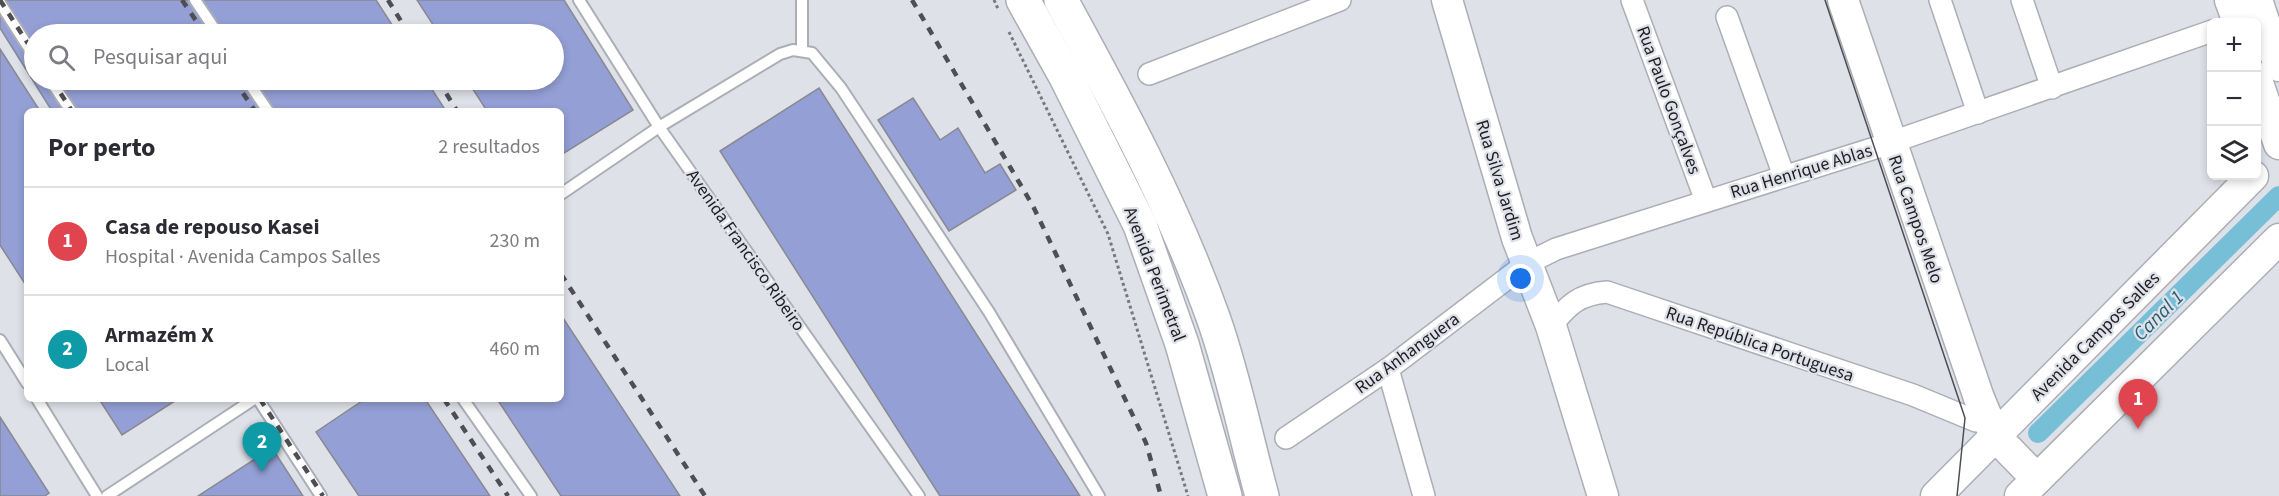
<!DOCTYPE html>
<html lang="pt">
<meta charset="utf-8">
<style>
:root{--surface:#fff;--page:#f7f7f7;--text:#2b2b33;--muted:#7c7c81;--line:#e1e1e2;--accent:#d93025}
body{margin:0;font-family:"Source Sans 3",sans-serif;background:var(--page);color:var(--text)}
.controls{position:absolute;right:18px;top:18px;display:grid;overflow:hidden;border-radius:9px;box-shadow:0 3px 9px #0003}
.controls button{width:54px;height:54px;display:grid;place-items:center;padding:0;border:0;border-bottom:2px solid var(--line);background:var(--surface);color:var(--text);font:30px sans-serif}
.you{position:absolute;left:1521px;top:279px;width:21px;height:21px;margin:-15px;border:4px solid #fff;border-radius:50%;background:#1a73e8;box-shadow:0 0 0 9px #1a73e833}
.badge{display:grid;place-items:center;width:39px;height:39px;border-radius:50%;background:var(--accent);color:#fff;font-size:20px;font-weight:700}
.pin{position:absolute;translate:-50% -50px;filter:drop-shadow(0 2px 3px #0008)}
.pin::after{content:'';position:absolute;top:32px;width:21px;height:18px;background:inherit;clip-path:polygon(0 0,100% 0,50% 100%)}
.list{margin:0;padding:0;list-style:none}
h2{display:flex;justify-content:space-between;align-items:center;height:78px;margin:0;padding:0 24px;font-size:26px}
h2 small{font-size:20px;font-weight:400;color:var(--muted)}
.list li{display:grid;grid-template-columns:39px 1fr auto;gap:18px;align-items:center;box-sizing:border-box;height:108px;padding:0 24px;border-top:2px solid var(--line)}
.list b{display:block;font-size:22px;white-space:nowrap}
.list p{margin:0;font-size:20px;white-space:nowrap;color:var(--muted)}
.list em{font-size:20px;font-style:normal;color:var(--muted)}
.icon{flex:none;width:33px;height:33px;fill:none;stroke:currentColor;stroke-width:2;stroke-linecap:round;stroke-linejoin:round}
.map{position:relative;flex:none;width:2279px;height:496px;overflow:hidden}
.search{position:absolute;background:var(--surface);box-shadow:0 3px 9px #0003;left:24px;top:24px;width:540px;height:66px;display:flex;align-items:center;gap:15px;box-sizing:border-box;padding:0 21px;border-radius:33px;color:var(--muted);font-size:22px}
.panel{position:absolute;background:var(--surface);box-shadow:0 3px 9px #0003;left:24px;top:108px;width:540px;height:294px;border-radius:9px}
.map>svg:first-child{display:block}
</style>
<div class="map">
<svg width="2279" height="496" viewBox="0 0 2279 496">
<rect width="100%" height="100%" fill="#dfe1e9"/>
<g fill="none" stroke-linecap="round" stroke-linejoin="round">
<path stroke="#77bfd7" stroke-width="20" d="M 2038,433 L 2279,196"/>
</g>
<g fill="#949fd5" stroke="#888991" stroke-width="1.5">
<path d="M 0,0 L 376,0 L 398,34 L 34,34 L 34,80 L 426,80 L 446,111 L 52,111 L 0,28 Z"/>
<path d="M 417,0 L 564,0 L 633,110 L 561,155 L 561,111 L 487,111 L 467,80 L 554,80 L 554,34 L 439,34 Z"/>
<path d="M 0,49 L 40,111 L 27,111 L 27,287 L 0,245 Z"/>
<path d="M 819,88 L 1080,496 L 940,496 L 720,151 Z"/>
<path d="M 913,98 L 940,140 L 958,128 L 985,173 L 1000,164 L 1016,190 L 949,231 L 878,120 Z"/>
<path d="M 561,315 L 680,496 L 561,496 L 497,399 L 561,399 Z"/>
<path d="M 99,399 L 178,399 L 122,435 Z"/>
<path d="M 365,399 L 425,399 L 490,496 L 359,496 L 316,432 Z"/>
<path d="M 0,417 L 49,493 L 45,496 L 0,496 Z"/>
<path d="M 272,448 L 303,496 L 198,496 Z"/>
</g>
<g fill="none" stroke-linecap="round" stroke-linejoin="round">
<g stroke="#acaeb6" stroke-width="14">
<g id="lane">
<path d="M 195,0 L 218,34"/>
<path d="M 579,0 L 659,127 L 919,496"/>
<path d="M 802,0 L 802,50"/>
<path d="M 0,3 L 34,56"/>
<path d="M 50,80 L 71,111"/>
<path d="M 247,80 L 268,111"/>
<path d="M 561,194 L 659,127 L 780,54 L 793,50 L 812,53 L 841,88 L 989,312 L 1099,496"/>
<path d="M 0,340 L 27,383"/>
<path d="M 37,399 L 97,496"/>
<path d="M 258,399 L 321,496"/>
<path d="M 463,399 L 531,496"/>
<path d="M 107,496 L 254,399"/>
</g>
</g>
<g stroke="#acaeb6" stroke-width="24">
<g id="street">
<path d="M 1632,0 L 1706,201"/>
<path d="M 1940,0 L 1978,113"/>
<path d="M 2022,0 L 2052,88"/>
<path d="M 1727,17 L 1784,176"/>
<path d="M 1149,74 L 1340,0"/>
<path d="M 1551,326 C 1568,305 1579,294 1607,292 L 1913,395 L 1976,421"/>
<path d="M 1388,369 L 1424,496"/>
<path d="M 1286,438 L 1388,369 L 1526,264 L 1556,249 L 1875,148 L 2212,31"/>
</g>
</g>
<g stroke="#acaeb6" stroke-width="33">
<g id="secondary">
<path d="M 1447,0 L 1517,238 L 1551,326 L 1603,496"/>
<path d="M 1843,0 L 1979,398 L 1995,436 L 2037,479"/>
<path d="M 2230,0 L 2238,22"/>
<path d="M 2257,0 L 2279,66"/>
<path d="M 2256,77 L 2279,144"/>
<path d="M 1936,496 L 2253,176"/>
<path d="M 2020,496 L 2279,239"/>
</g>
</g>
<g stroke="#acaeb6" stroke-width="36">
<g id="primary">
<path d="M 1023,0 L 1066,77 L 1140,225 L 1182,344 L 1225,496"/>
<path d="M 1061,0 C 1119,106 1173,205 1214,320 C 1234,377 1246,438 1262,496"/>
</g>
</g>
<g stroke="#77787e" stroke-width="3" stroke-dasharray="3 3" stroke-linecap="butt">
<path d="M 994,0 L 998,9"/>
<path d="M 1009,32 L 1108,234 L 1188,496"/>
</g>
<use href="#lane" stroke="#fff" stroke-width="10"/>
<use href="#street" stroke="#fff" stroke-width="21"/>
<use href="#secondary" stroke="#fff" stroke-width="30"/>
<use href="#primary" stroke="#fff" stroke-width="33"/>
<path stroke="#4e4e53" stroke-width="1.5" d="M 1825,0 L 1965,418 L 1957,496"/>
<g stroke="#4e4e53" stroke-width="4.5" stroke-dasharray="8 8" stroke-linecap="butt">
<path d="M 0,0 L 34,53"/>
<path d="M 182,0 L 205,34"/>
<path d="M 388,0 L 409,34"/>
<path d="M 912,0 L 1033,206 L 1146,443 L 1161,496"/>
<path d="M 52,80 L 72,111"/>
<path d="M 234,80 L 255,111"/>
<path d="M 438,80 L 457,111"/>
<path d="M 561,274 L 705,496"/>
<path d="M 260,399 L 323,496"/>
<path d="M 444,399 L 508,496"/>
</g>
</g>
<g text-anchor="middle" stroke-width="4.5" stroke-linejoin="round" paint-order="stroke">
<g font-size="18" fill="#1e1e21" stroke="#dfe1e9">
<text transform="translate(1669 100) rotate(70)" y="6">Rua Paulo Gonçalves</text>
<text transform="translate(1801 171) rotate(-17)" y="6">Rua Henrique Ablas</text>
<text transform="translate(1500 180) rotate(73)" y="6">Rua Silva Jardim</text>
<text transform="translate(1916 219) rotate(71)" y="6">Rua Campos Melo</text>
<text transform="translate(746 250) rotate(55)" y="6">Avenida Francisco Ribeiro</text>
<text transform="translate(1155 274) rotate(69)" y="6">Avenida Perimetral</text>
<text transform="translate(2095 336) rotate(-45)" y="6">Avenida Campos Salles</text>
<text transform="translate(1760 344) rotate(19)" y="6">Rua República Portuguesa</text>
<text transform="translate(1407 353) rotate(-36)" y="6">Rua Anhanguera</text>
</g>
<g font-size="20" font-style="italic" fill="#266071" stroke="#dfe1e9">
<text transform="translate(2158 315) rotate(-45)" y="7">Canal 1</text>
</g>
</g>
</svg>
<div class="controls">
<button>+</button>
<button>−</button>
<button><svg class="icon" aria-label="layers" viewBox="0 0 24 24"><path d="M12 4l9 5-9 5-9-5zM3 14l9 5 9-5"/></svg></button>
</div>
<div class="you"></div>
<div class="pin badge" style="left:2138px;top:429px;background:#e0444e">1</div>
<div class="pin badge" style="left:262px;top:472px;background:#0f9aa8">2</div>
<div class="search"><svg class="icon" aria-label="search" viewBox="0 0 24 24"><circle cx="10" cy="10" r="6"/><path d="M15 15l6 6"/></svg>Pesquisar aqui</div>
<section class="panel">
<h2>Por perto<small>2 resultados</small></h2>
<ul class="list">
<li><span class="badge" style="background:#e0444e">1</span><div><b>Casa de repouso Kasei</b><p>Hospital · Avenida Campos Salles</p></div><em>230 m</em></li>
<li><span class="badge" style="background:#0f9aa8">2</span><div><b>Armazém X</b><p>Local</p></div><em>460 m</em></li>
</ul>
</section>
</div>
